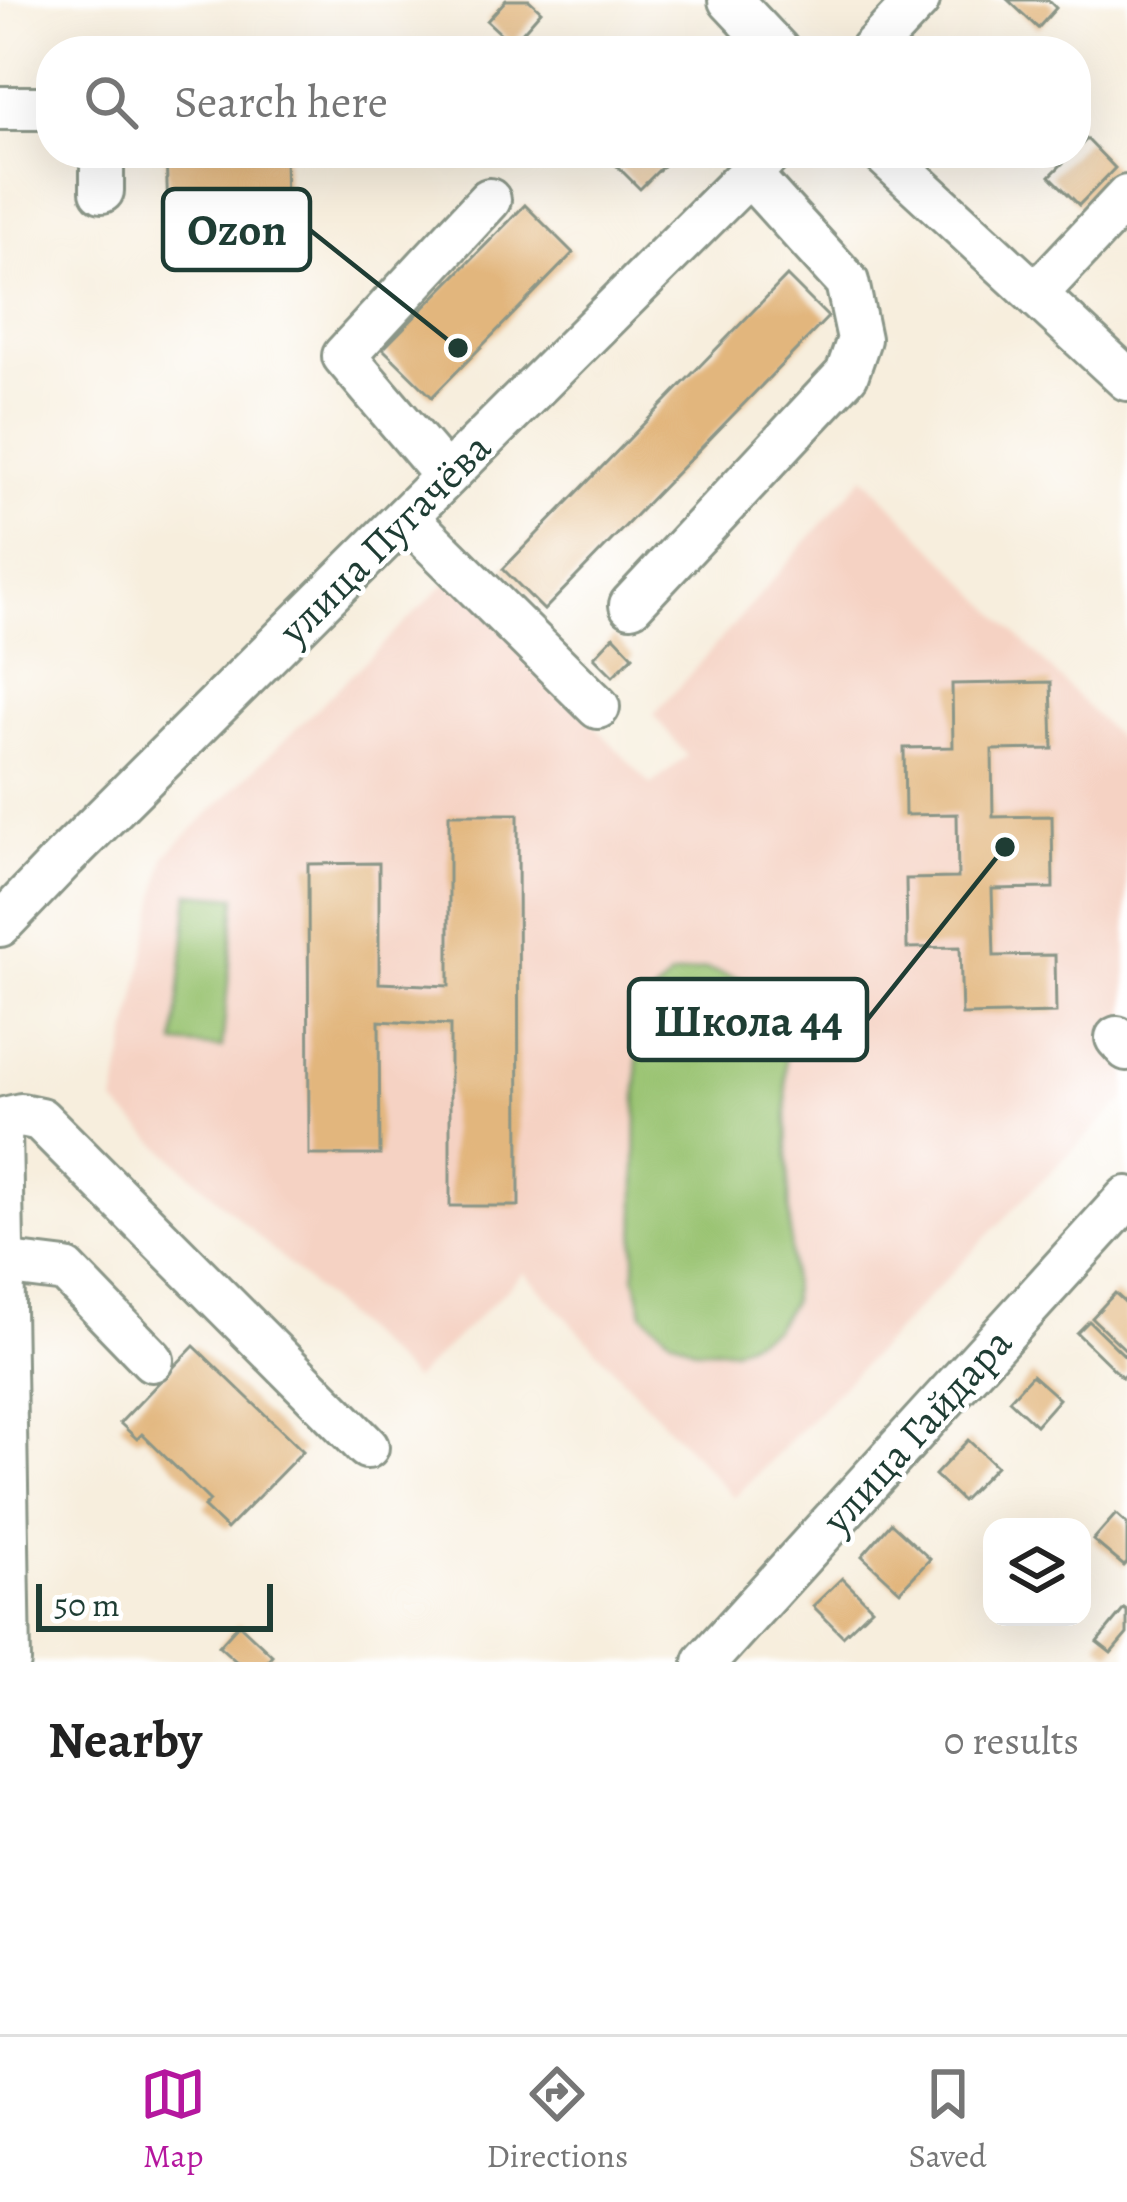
<!DOCTYPE html>
<meta charset="utf-8">
<style>
:root{--surface:#fff;--page:#f2f2f2;--text:#222;--muted:#767676;--line:#e0e0e0;--accent:#b5179e}
body{margin:0;font-family:Alegreya,serif;background:var(--page);color:var(--text)}
.controls{position:absolute;right:36px;bottom:36px;display:grid;overflow:hidden;border-radius:24px;box-shadow:0 12px 48px #0002}
.controls button{width:108px;height:108px;display:grid;place-items:center;padding:0;border:0;border-bottom:3px solid var(--line);background:var(--surface);color:var(--text);font:60px sans-serif}
.scale{position:absolute;left:36px;bottom:30px;width:237px;box-sizing:border-box;padding-left:12px;border:6px solid #1f3d34;border-top:0;font-size:33px;line-height:42px;white-space:nowrap;color:#1f3d34;-webkit-text-stroke:9px #fff;paint-order:stroke}
.list{margin:0;padding:0;list-style:none}
h2{display:flex;justify-content:space-between;align-items:center;height:156px;margin:0;padding:0 48px;font-size:51px}
h2 small{font-size:39px;font-weight:400;color:var(--muted)}
.icon{flex:none;width:66px;height:66px;fill:none;stroke:currentColor;stroke-width:2;stroke-linecap:round;stroke-linejoin:round}
.map{position:relative;flex:none;width:1127px;height:1662px;overflow:hidden}
.search{position:absolute;background:var(--surface);box-shadow:0 12px 48px #0002;left:36px;right:36px;top:36px;height:132px;display:flex;align-items:center;gap:30px;box-sizing:border-box;padding:0 42px;border-radius:48px;color:var(--muted);font-size:45px}
.sheet{height:372px;background:var(--surface)}
nav{display:flex;justify-content:space-around;align-items:center;box-sizing:border-box;height:168px;border-top:3px solid var(--line);background:var(--surface);font-size:33px;color:var(--muted)}
nav a{display:grid;justify-items:center;gap:6px}
nav .on{color:var(--accent)}
.map>svg:first-child{display:block}
</style>
<div class="map">
<svg width="1127" height="1662" viewBox="0 0 1127 1662">
<rect width="100%" height="100%" fill="#fff"/>
<filter id="ink" filterUnits="userSpaceOnUse"><feTurbulence type="fractalNoise" baseFrequency=".00833" numOctaves="2"/><feDisplacementMap in="SourceGraphic" scale="24" xChannelSelector="R" yChannelSelector="G"/><feConvolveMatrix kernelMatrix="1 2 1 2 8 2 1 2 1" color-interpolation-filters="sRGB"/></filter>
<filter id="wash" filterUnits="userSpaceOnUse"><feTurbulence type="fractalNoise" baseFrequency=".004" numOctaves="4" result="noise"/><feDisplacementMap in="SourceGraphic" scale="48" xChannelSelector="R" yChannelSelector="G"/><feGaussianBlur stdDeviation="2.7" result="paint"/><feColorMatrix in="noise" values="0 0 0 0 0 0 0 0 0 0 0 0 0 0 0 0 0 1.4 0 .05"/><feComposite in="paint" operator="in"/></filter>
<g filter="url(#wash)">
<rect width="100%" height="100%" fill="#f7eedd"/>
<path fill="#f5d2c3" d="M 864,476 L 1127,748 L 1127,1098 L 1039,1183 L 734,1498 L 524,1272 L 413,1380 L 114,1103 L 165,856 L 453,576 L 651,785 L 687,756 L 654,715 Z"/>
<g fill="#98c26f" stroke="#5c8052" stroke-width="3">
<path d="M 189,893 L 236,897 L 222,1048 L 175,1044 Z"/>
<path d="M 705,969 L 742,979 L 775,1006 L 785,1044 L 792,1303 L 773,1329 L 733,1349 L 696,1349 L 670,1337 L 643,1313 L 635,1275 L 638,1012 L 670,977 Z"/>
</g>
<g id="blocks">
<g fill="#e2b67d">
<path d="M 506,0 L 529,0 L 541,11 L 512,44 L 487,21 Z"/>
<path d="M 1008,0 L 1048,0 L 1056,8 L 1038,28 Z"/>
<path d="M 1087,139 L 1115,168 L 1079,205 L 1050,176 Z"/>
<path d="M 166,153 L 285,153 L 286,211 L 168,213 Z"/>
<path d="M 604,153 L 676,153 L 640,189 Z"/>
<path d="M 525,205 L 573,253 L 432,397 L 383,349 Z"/>
<path d="M 787,276 L 828,317 L 544,610 L 503,569 Z"/>
<path d="M 614,636 L 633,656 L 613,676 L 594,657 Z"/>
<path d="M 1051,682 L 1053,749 L 992,750 L 993,817 L 1052,816 L 1053,888 L 992,889 L 994,956 L 1055,955 L 1056,1013 L 962,1015 L 960,947 L 907,948 L 906,879 L 958,878 L 957,814 L 905,815 L 904,748 L 953,747 L 952,684 Z"/>
<path d="M 449,814 L 518,814 L 519,1206 L 450,1206 L 450,1025 L 379,1021 L 380,1155 L 309,1155 L 308,864 L 379,863 L 379,983 L 449,986 Z"/>
<path d="M 1115,1293 L 1127,1304 L 1127,1351 L 1092,1318 Z"/>
<path d="M 1089,1321 L 1127,1358 L 1127,1371 L 1122,1377 L 1077,1333 Z"/>
<path d="M 194,1346 L 303,1451 L 227,1529 L 204,1507 L 210,1501 L 142,1434 L 137,1439 L 120,1423 Z"/>
<path d="M 1032,1375 L 1059,1399 L 1036,1425 L 1009,1400 Z"/>
<path d="M 968,1440 L 996,1466 L 962,1501 L 935,1475 Z"/>
<path d="M 1116,1514 L 1127,1524 L 1127,1563 L 1124,1566 L 1093,1540 Z"/>
<path d="M 891,1523 L 930,1559 L 900,1591 L 862,1556 Z"/>
<path d="M 842,1578 L 872,1608 L 843,1636 L 813,1606 Z"/>
<path d="M 1124,1609 L 1127,1611 L 1127,1634 L 1111,1653 L 1097,1642 Z"/>
<path d="M 239,1624 L 272,1655 L 266,1662 L 237,1662 L 219,1646 Z"/>
</g>
</g>
</g>
<g filter="url(#ink)">
<use href="#blocks" fill-opacity="0" stroke="#8b9688" stroke-width="3"/>
<g fill="none" stroke-linecap="round" stroke-linejoin="round">
<g stroke="#8b9688" stroke-width="48">
<g id="minor">
<path d="M 730,0 L 778,51"/>
<path d="M 870,51 L 918,0"/>
<path d="M 0,108 L 51,108"/>
<path d="M 883,153 L 1127,379"/>
<path d="M 102,191 L 102,153"/>
<path d="M 1036,294 L 1127,197"/>
<path d="M 446,476 L 344,356 L 489,200"/>
<path d="M 406,517 L 598,707"/>
<path d="M 631,605 L 847,374 L 859,339 L 847,282 L 749,174"/>
<path d="M 0,925 L 65,857 L 770,153"/>
<path d="M 1117,1038 L 1127,1049"/>
<path d="M 0,1120 L 21,1115 L 40,1119 L 367,1447"/>
<path d="M 0,1129 L 9,1662"/>
<path d="M 2,1263 L 66,1271 L 152,1360"/>
<path d="M 705,1662 L 1127,1198"/>
</g>
</g>
<use href="#minor" stroke="#fff" stroke-width="42"/>
</g>
</g>
<g text-anchor="middle" stroke-width="9" stroke-linejoin="round" paint-order="stroke">
<g font-size="42" fill="#1f3d34" stroke="#fff">
<text transform="translate(384 538) rotate(-45)" y="15">улица Пугачёва</text>
<text transform="translate(916 1430) rotate(-48)" y="15">улица Гайдара</text>
</g>
</g>
<path fill="none" stroke="#1f3d34" stroke-width="4.5" d="M458 348L310 230M1005 847L867 1020"/>
<g fill="#1f3d34" stroke="#fff" stroke-width="4.5">
<circle cx="458" cy="348" r="12"/>
<circle cx="1005" cy="847" r="12"/>
</g>
<g fill="#fff" stroke="#1f3d34" stroke-width="4.5">
<rect x="163" y="189" width="147" height="81" rx="12"/>
<rect x="629" y="979" width="238" height="81" rx="12"/>
</g>
<g font-size="45" text-anchor="middle" font-weight="bold" fill="#1f3d34">
<text x="237" y="245">Ozon</text>
<text x="748" y="1036">Школа 44</text>
</g>
</svg>
<div class="controls">
<button><svg class="icon" aria-label="layers" viewBox="0 0 24 24"><path d="M12 4l9 5-9 5-9-5zM3 14l9 5 9-5"/></svg></button>
</div>
<div class="scale">50 m</div>
<div class="search"><svg class="icon" aria-label="search" viewBox="0 0 24 24"><circle cx="10" cy="10" r="6"/><path d="M15 15l6 6"/></svg>Search here</div>
</div>
<section class="sheet">
<h2>Nearby<small>0 results</small></h2>
<ul class="list">
</ul>
</section>
<nav>
<a class="on"><svg class="icon" aria-label="map" viewBox="0 0 24 24"><path d="M3 6l6-2 6 2 6-2v14l-6 2-6-2-6 2zM9 4v14M15 6v14"/></svg>Map</a>
<a><svg class="icon" aria-label="directions" viewBox="0 0 24 24"><path d="M12 3l9 9-9 9-9-9zM9 14v-3h6M13 9l2 2-2 2"/></svg>Directions</a>
<a><svg class="icon" aria-label="saved" viewBox="0 0 24 24"><path d="M7 4h10v16l-5-4-5 4z"/></svg>Saved</a>
</nav>
